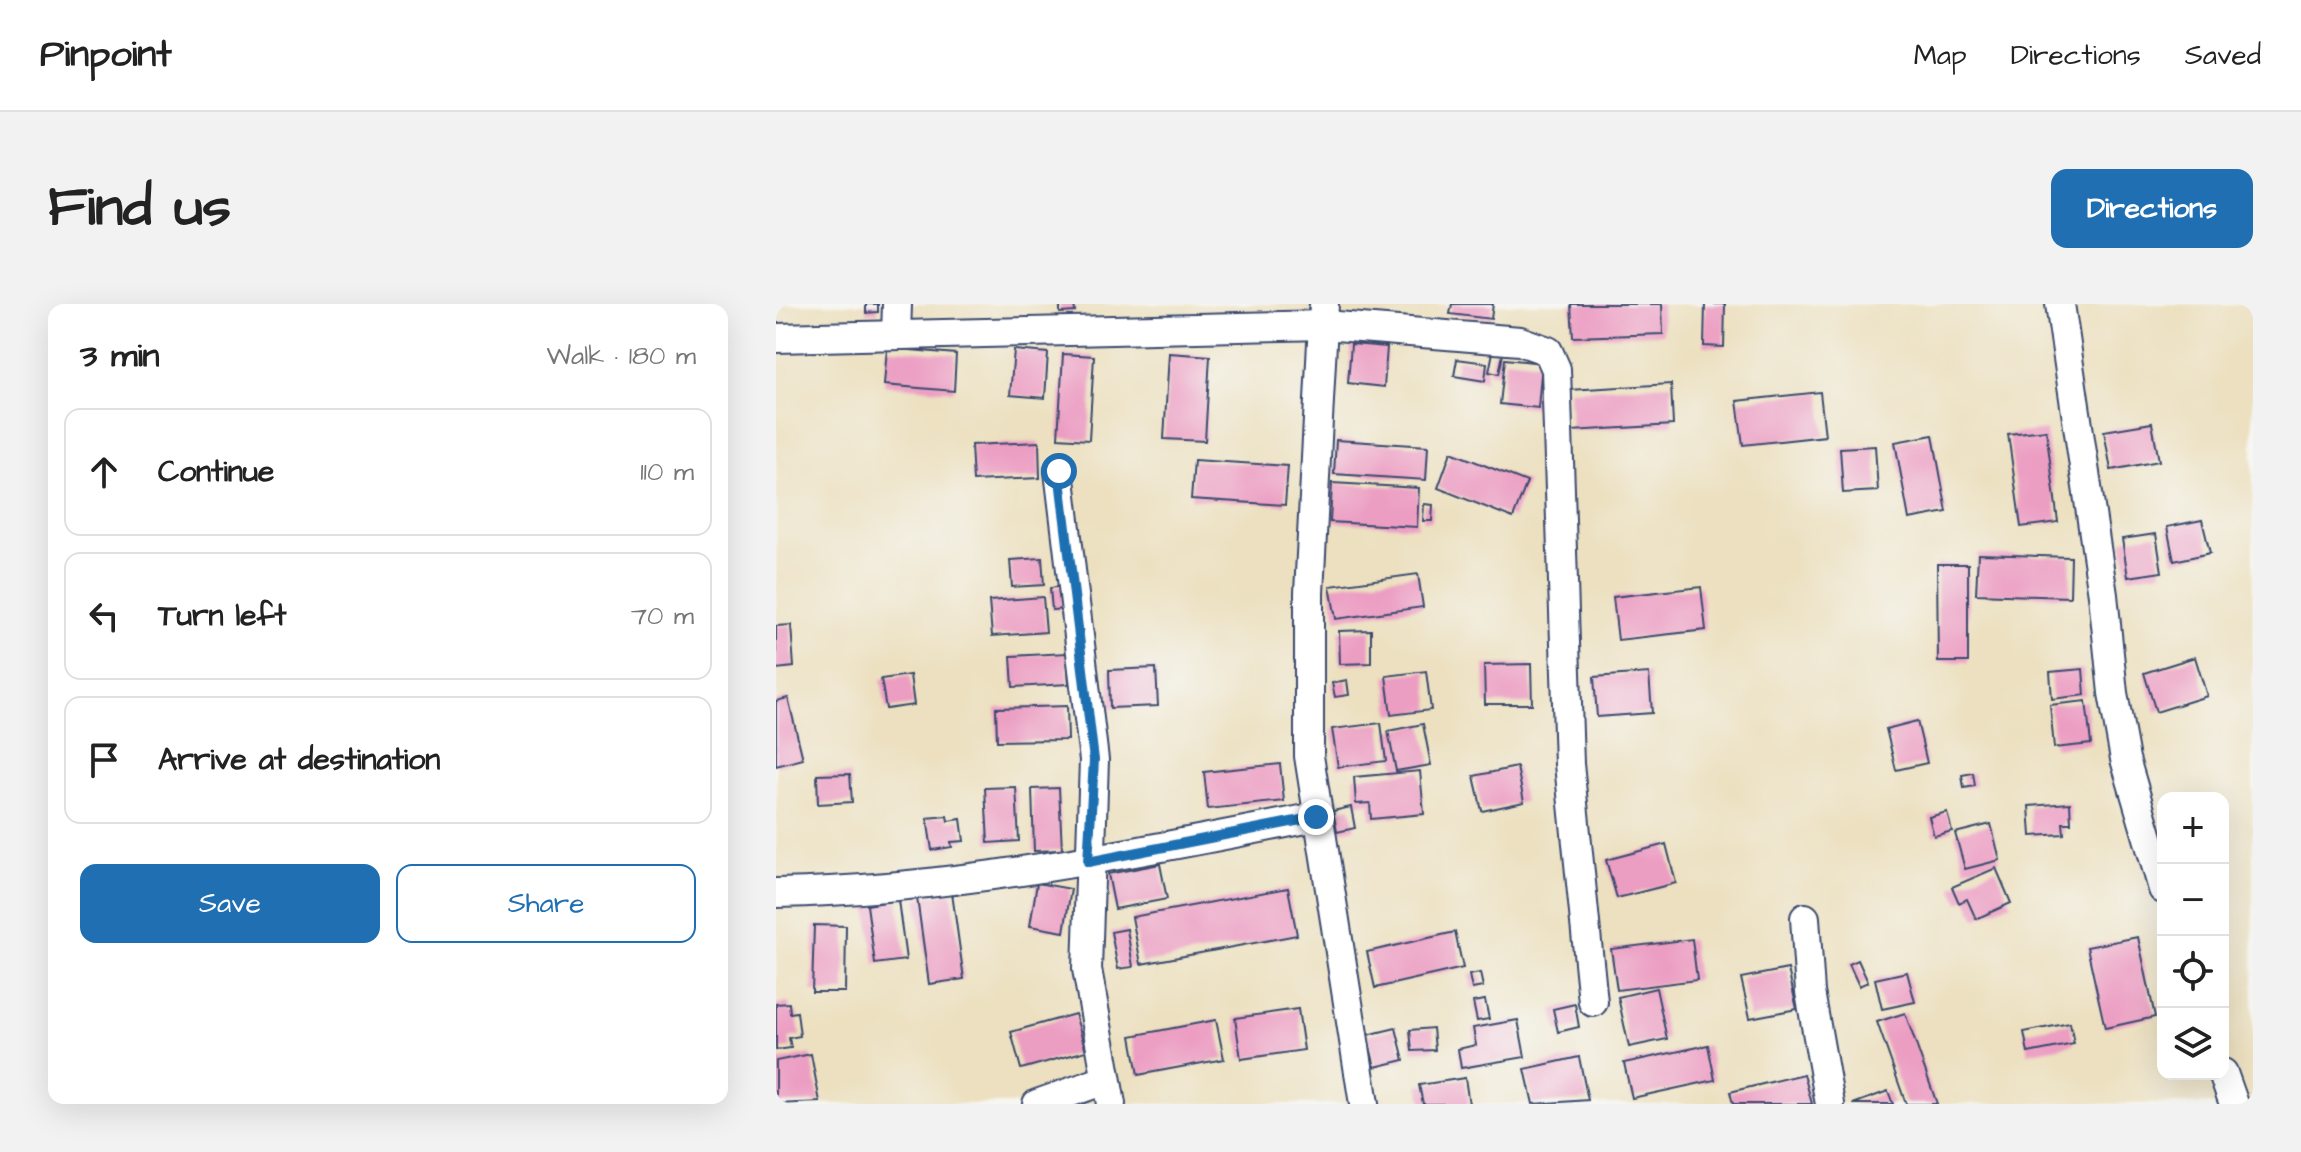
<!DOCTYPE html>
<meta charset="utf-8">
<style>
:root{--surface:#fff;--page:#f2f2f2;--text:#222;--muted:#767676;--line:#e0e0e0;--accent:#1f6fb2}
body{margin:0;font-family:"Architects Daughter",sans-serif;background:var(--page);color:var(--text)}
.controls{position:absolute;right:24px;bottom:24px;display:grid;overflow:hidden;border-radius:16px;box-shadow:0 8px 32px #0002}
.controls button{width:72px;height:72px;display:grid;place-items:center;padding:0;border:0;border-bottom:2px solid var(--line);background:var(--surface);color:var(--text);font:40px sans-serif}
.stop{position:absolute;width:24px;height:24px;margin:-18px;border:6px solid #1f6fb2;border-radius:50%;background:#fff}
.stop.end{background:#1f6fb2;border-color:#fff;box-shadow:0 2px 8px #0008}
.list{margin:0;padding:0;list-style:none}
h2{display:flex;justify-content:space-between;align-items:center;height:104px;margin:0;padding:0 32px;font-size:34px}
h2 small{font-size:26px;font-weight:400;color:var(--muted)}
.list li{display:grid;grid-template-columns:52px 1fr auto;gap:24px;align-items:center;box-sizing:border-box;height:128px;margin:0 16px 16px;padding:0 16px;border:2px solid var(--line);border-radius:16px}
.list b{display:block;font-size:30px;white-space:nowrap}
.list em{font-size:26px;font-style:normal;color:var(--muted)}
.actions{display:flex;gap:16px;padding:24px 32px}
.actions a{flex:1;padding:18px 0;border:2px solid var(--accent);border-radius:16px;text-align:center;font-size:28px;color:var(--accent)}
.actions .main{background:var(--accent);color:#fff}
.icon{flex:none;width:44px;height:44px;fill:none;stroke:currentColor;stroke-width:2;stroke-linecap:round;stroke-linejoin:round}
.map{position:relative;flex:none;width:1477px;height:800px;overflow:hidden;border-radius:16px}
header{display:flex;align-items:center;gap:48px;box-sizing:border-box;height:112px;padding:0 40px;background:var(--surface);border-bottom:2px solid var(--line)}
header strong{font-size:38px}
nav{display:flex;gap:44px;margin-inline-start:auto;font-size:28px}
.intro{display:flex;align-items:center;justify-content:space-between;box-sizing:border-box;height:192px;padding:0 48px}
h1{margin:0;font-size:56px}
.button{padding:20px 36px;border-radius:16px;background:var(--accent);color:#fff;font-size:28px;font-weight:700}
main{display:flex;gap:48px;padding:0 48px}
aside{flex:1;background:var(--surface);border-radius:16px;box-shadow:0 8px 32px #0002}
.map>svg:first-child{display:block}
</style>
<header>
<strong>Pinpoint</strong>
<nav><a>Map</a><a>Directions</a><a>Saved</a></nav>
</header>
<div class="intro"><h1>Find us</h1><a class="button">Directions</a></div>
<main>
<aside>
<h2>3 min<small>Walk · 180 m</small></h2>
<ul class="list">
<li><svg class="icon" aria-label="ahead" viewBox="0 0 24 24"><path d="M12 20V5M6 11l6-6 6 6"/></svg><div><b>Continue</b></div><em>110 m</em></li>
<li><svg class="icon" aria-label="left" viewBox="0 0 24 24"><path d="M17 20v-9H6M10 6l-5 5 5 5"/></svg><div><b>Turn left</b></div><em>70 m</em></li>
<li><svg class="icon" aria-label="arrive" viewBox="0 0 24 24"><path d="M6 21V4h12l-3 4 3 4H6"/></svg><div><b>Arrive at destination</b></div></li>
</ul>
<div class="actions"><a class="main">Save</a><a>Share</a></div>
</aside>
<div class="map">
<svg width="1477" height="800" viewBox="0 0 1477 800">
<rect width="100%" height="100%" fill="#f6f6f2"/>
<filter id="ink" filterUnits="userSpaceOnUse"><feTurbulence type="fractalNoise" baseFrequency=".0125" numOctaves="2"/><feDisplacementMap in="SourceGraphic" scale="16" xChannelSelector="R" yChannelSelector="G"/><feConvolveMatrix kernelMatrix="1 2 1 2 8 2 1 2 1" color-interpolation-filters="sRGB"/></filter>
<filter id="wash" filterUnits="userSpaceOnUse"><feTurbulence type="fractalNoise" baseFrequency=".006" numOctaves="4" result="noise"/><feDisplacementMap in="SourceGraphic" scale="32" xChannelSelector="R" yChannelSelector="G"/><feGaussianBlur stdDeviation="1.8" result="paint"/><feColorMatrix in="noise" values="0 0 0 0 0 0 0 0 0 0 0 0 0 0 0 0 0 1.4 0 .05"/><feComposite in="paint" operator="in"/></filter>
<g filter="url(#wash)">
<rect width="100%" height="100%" fill="#ece0c0"/>
<g id="blocks">
<g fill="#ec9dc2">
<path d="M 90,0 L 102,0 L 102,8 L 90,9 Z"/>
<path d="M 284,0 L 298,0 L 299,8 L 284,9 Z"/>
<path d="M 676,0 L 717,0 L 715,15 L 674,10 Z"/>
<path d="M 795,0 L 886,0 L 887,30 L 797,33 Z"/>
<path d="M 929,0 L 949,0 L 948,43 L 928,42 Z"/>
<path d="M 575,40 L 611,43 L 608,83 L 572,79 Z"/>
<path d="M 111,44 L 180,50 L 178,87 L 108,81 Z"/>
<path d="M 238,46 L 272,49 L 269,94 L 234,91 Z"/>
<path d="M 717,48 L 727,50 L 723,70 L 713,68 Z"/>
<path d="M 393,49 L 434,52 L 429,137 L 388,135 Z"/>
<path d="M 287,50 L 318,52 L 313,136 L 282,134 Z"/>
<path d="M 681,55 L 711,59 L 709,77 L 678,72 Z"/>
<path d="M 729,55 L 766,59 L 762,104 L 724,100 Z"/>
<path d="M 895,80 L 897,121 L 795,127 L 793,86 Z"/>
<path d="M 1044,88 L 1049,132 L 967,141 L 961,97 Z"/>
<path d="M 1376,119 L 1383,157 L 1335,166 L 1328,127 Z"/>
<path d="M 1270,126 L 1282,218 L 1245,223 L 1232,130 Z"/>
<path d="M 1157,131 L 1171,208 L 1133,215 L 1119,138 Z"/>
<path d="M 560,136 L 652,142 L 650,176 L 558,170 Z"/>
<path d="M 263,138 L 264,174 L 197,177 L 195,141 Z"/>
<path d="M 1099,142 L 1102,187 L 1067,189 L 1064,144 Z"/>
<path d="M 675,148 L 751,178 L 737,214 L 662,184 Z"/>
<path d="M 418,156 L 512,162 L 509,201 L 415,195 Z"/>
<path d="M 556,179 L 643,184 L 641,223 L 554,218 Z"/>
<path d="M 648,200 L 657,201 L 656,217 L 647,217 Z"/>
<path d="M 1426,216 L 1434,249 L 1398,257 L 1391,223 Z"/>
<path d="M 1380,230 L 1386,268 L 1352,273 L 1346,235 Z"/>
<path d="M 1202,250 L 1295,253 L 1294,293 L 1200,290 Z"/>
<path d="M 266,254 L 268,281 L 236,283 L 234,256 Z"/>
<path d="M 1161,260 L 1192,260 L 1192,358 L 1162,358 Z"/>
<path d="M 642,270 L 647,303 L 560,315 L 554,282 Z"/>
<path d="M 288,282 L 290,305 L 276,306 L 274,284 Z"/>
<path d="M 925,283 L 930,326 L 842,336 L 837,293 Z"/>
<path d="M 267,293 L 270,328 L 216,332 L 213,297 Z"/>
<path d="M 15,321 L 18,363 L 0,365 L 0,322 Z"/>
<path d="M 595,326 L 595,359 L 564,360 L 563,327 Z"/>
<path d="M 291,349 L 293,380 L 237,383 L 235,352 Z"/>
<path d="M 1419,353 L 1431,392 L 1380,408 L 1368,369 Z"/>
<path d="M 755,360 L 756,400 L 709,400 L 708,361 Z"/>
<path d="M 380,364 L 382,402 L 334,404 L 333,366 Z"/>
<path d="M 1307,365 L 1309,391 L 1276,395 L 1274,368 Z"/>
<path d="M 650,367 L 655,406 L 615,411 L 610,372 Z"/>
<path d="M 873,369 L 876,409 L 821,413 L 818,373 Z"/>
<path d="M 134,371 L 138,401 L 110,405 L 105,375 Z"/>
<path d="M 571,376 L 573,391 L 559,393 L 556,379 Z"/>
<path d="M 12,394 L 27,455 L 0,462 L 0,397 Z"/>
<path d="M 1310,397 L 1315,440 L 1278,444 L 1274,401 Z"/>
<path d="M 291,402 L 292,436 L 221,437 L 220,404 Z"/>
<path d="M 1141,417 L 1151,459 L 1120,466 L 1110,425 Z"/>
<path d="M 605,419 L 610,457 L 562,463 L 556,425 Z"/>
<path d="M 647,420 L 655,461 L 620,467 L 612,427 Z"/>
<path d="M 504,460 L 508,497 L 432,505 L 428,468 Z"/>
<path d="M 741,463 L 748,498 L 706,507 L 698,472 Z"/>
<path d="M 644,467 L 648,510 L 595,515 L 594,499 L 580,500 L 578,473 Z"/>
<path d="M 1197,469 L 1199,482 L 1188,484 L 1186,471 Z"/>
<path d="M 74,470 L 76,498 L 42,500 L 41,471 Z"/>
<path d="M 240,483 L 243,537 L 212,539 L 209,484 Z"/>
<path d="M 283,484 L 286,546 L 258,547 L 256,485 Z"/>
<path d="M 1294,499 L 1295,519 L 1287,519 L 1288,530 L 1255,532 L 1253,502 Z"/>
<path d="M 575,503 L 579,524 L 561,528 L 557,507 Z"/>
<path d="M 1171,508 L 1176,527 L 1158,532 L 1153,513 Z"/>
<path d="M 171,512 L 172,517 L 185,515 L 188,537 L 175,538 L 176,543 L 156,546 L 151,514 Z"/>
<path d="M 1215,520 L 1224,556 L 1189,565 L 1179,529 Z"/>
<path d="M 890,540 L 900,579 L 841,594 L 830,556 Z"/>
<path d="M 384,560 L 391,595 L 339,605 L 332,570 Z"/>
<path d="M 1220,564 L 1235,599 L 1200,615 L 1191,595 L 1183,599 L 1176,583 Z"/>
<path d="M 261,579 L 295,585 L 288,628 L 254,622 Z"/>
<path d="M 512,584 L 521,631 L 365,660 L 356,613 Z"/>
<path d="M 176,589 L 188,675 L 153,680 L 141,594 Z"/>
<path d="M 122,596 L 130,656 L 99,660 L 91,601 Z"/>
<path d="M 38,621 L 70,622 L 69,688 L 36,688 Z"/>
<path d="M 351,625 L 357,663 L 342,665 L 335,628 Z"/>
<path d="M 679,628 L 687,664 L 599,684 L 591,648 Z"/>
<path d="M 1362,633 L 1379,713 L 1329,724 L 1311,643 Z"/>
<path d="M 916,635 L 921,676 L 841,686 L 835,645 Z"/>
<path d="M 1082,656 L 1092,678 L 1083,682 L 1073,660 Z"/>
<path d="M 1012,665 L 1021,705 L 974,714 L 965,674 Z"/>
<path d="M 1131,668 L 1139,698 L 1106,705 L 1099,675 Z"/>
<path d="M 704,669 L 707,683 L 696,685 L 693,671 Z"/>
<path d="M 880,684 L 891,735 L 853,743 L 842,693 Z"/>
<path d="M 709,696 L 713,715 L 701,717 L 697,698 Z"/>
<path d="M 13,699 L 14,709 L 21,708 L 24,732 L 13,734 L 15,744 L 0,746 L 0,700 Z"/>
<path d="M 799,700 L 803,723 L 782,728 L 777,705 Z"/>
<path d="M 522,705 L 528,746 L 465,755 L 459,714 Z"/>
<path d="M 1129,709 L 1161,800 L 1130,800 L 1101,718 Z"/>
<path d="M 299,710 L 310,747 L 245,765 L 235,728 Z"/>
<path d="M 440,716 L 448,755 L 362,771 L 355,732 Z"/>
<path d="M 742,716 L 749,753 L 685,764 L 682,745 L 700,741 L 697,724 Z"/>
<path d="M 1294,719 L 1298,740 L 1252,749 L 1248,728 Z"/>
<path d="M 620,724 L 628,756 L 599,763 L 591,731 Z"/>
<path d="M 657,724 L 659,746 L 636,747 L 634,726 Z"/>
<path d="M 932,741 L 939,776 L 856,794 L 848,759 Z"/>
<path d="M 35,750 L 44,798 L 0,800 L 0,757 Z"/>
<path d="M 803,753 L 812,796 L 757,800 L 749,765 Z"/>
<path d="M 1028,770 L 1036,800 L 957,800 L 954,788 Z"/>
<path d="M 689,774 L 693,800 L 647,800 L 643,781 Z"/>
<path d="M 1112,787 L 1117,800 L 1077,800 Z"/>
</g>
</g>
</g>
<g filter="url(#ink)">
<use href="#blocks" fill-opacity="0" stroke="#3a4a6d" stroke-width="2"/>
<g fill="none" stroke-linecap="round" stroke-linejoin="round">
<g stroke="#3a4a6d" stroke-width="32">
<g id="minor">
<path d="M 548,0 L 533,289 L 533,452 L 588,800"/>
<path d="M 1284,0 L 1327,291 L 1337,389 L 1349,455 L 1387,585"/>
<path d="M 120,31 L 121,0"/>
<path d="M 0,34 L 548,21 L 744,37 L 772,47 L 780,65 L 793,460 L 817,698"/>
<path d="M 283,167 L 318,456 L 311,665 L 335,800"/>
<path d="M 0,589 C 182,586 362,548 540,513"/>
<path d="M 1029,614 L 1034,688 L 1054,800"/>
<path d="M 1447,769 L 1458,800"/>
<path d="M 261,800 L 329,776"/>
</g>
</g>
<use href="#minor" stroke="#fff" stroke-width="28"/>
</g>
</g>
<g fill="none" stroke-linecap="round" stroke-linejoin="round" filter="url(#ink)">
<path stroke="#1f6fb2" stroke-width="10" d="M 283,167 L 318,456 L 312,558 L 540,513"/>
</g>
</svg>
<div class="controls">
<button>+</button>
<button>−</button>
<button><svg class="icon" aria-label="locate" viewBox="0 0 24 24"><circle cx="12" cy="12" r="6"/><path d="M12 2v4M12 18v4M2 12h4M18 12h4"/></svg></button>
<button><svg class="icon" aria-label="layers" viewBox="0 0 24 24"><path d="M12 4l9 5-9 5-9-5zM3 14l9 5 9-5"/></svg></button>
</div>
<div class="stop" style="left:283px;top:167px"></div>
<div class="stop end" style="left:540px;top:513px"></div>
</div>
</main>
